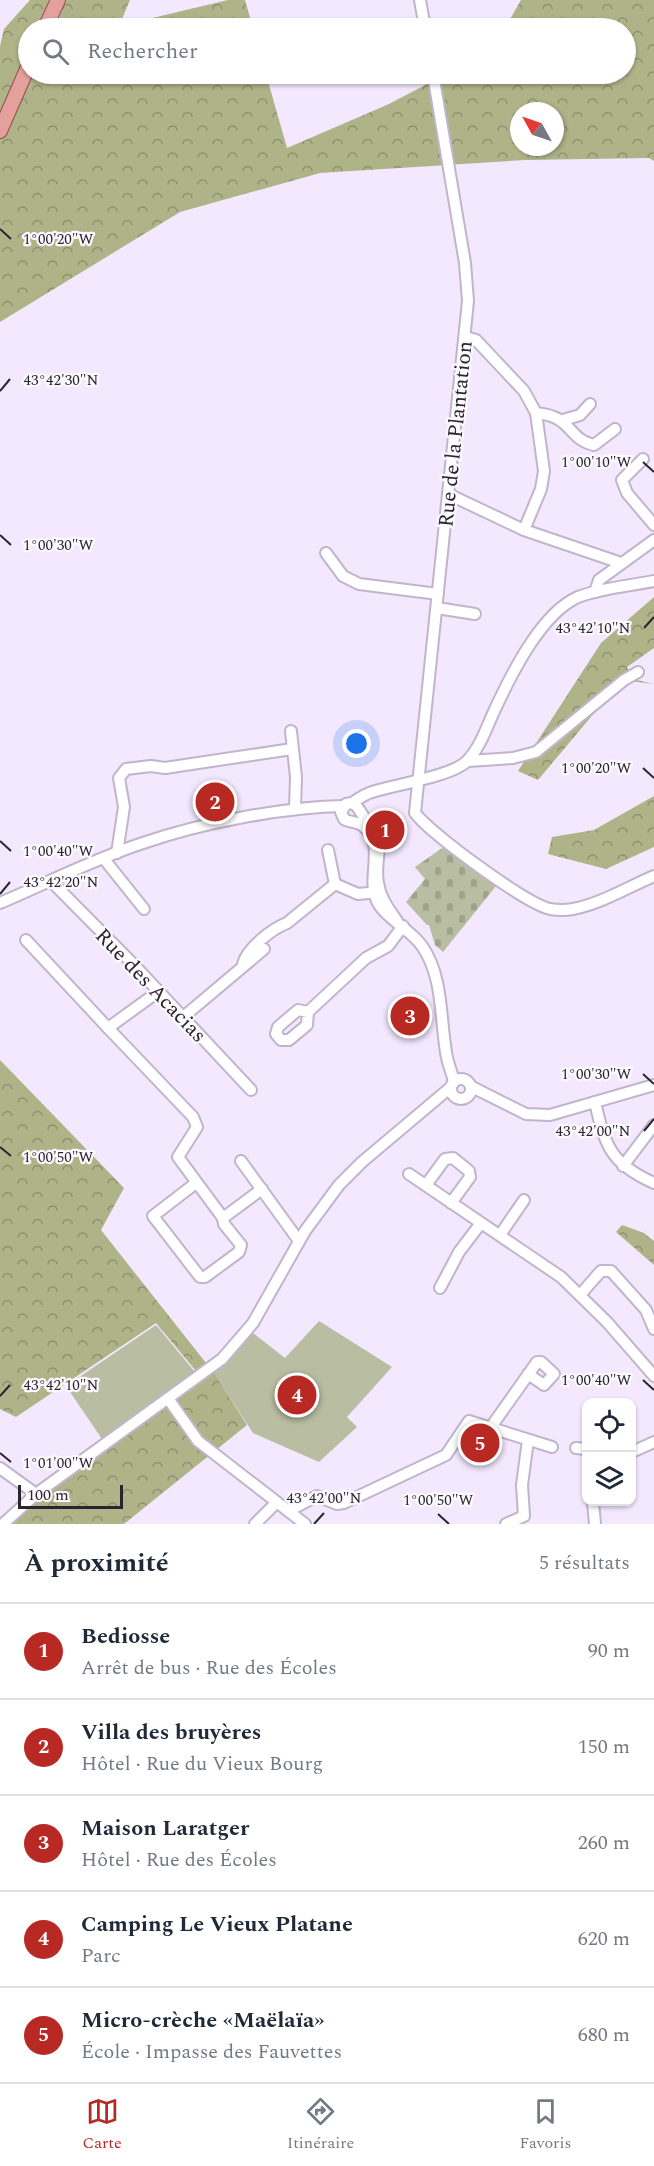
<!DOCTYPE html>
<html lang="fr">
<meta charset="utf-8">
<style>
:root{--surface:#fff;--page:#f6f6f7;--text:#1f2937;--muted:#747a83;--line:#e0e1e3;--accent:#b72922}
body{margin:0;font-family:Spectral,serif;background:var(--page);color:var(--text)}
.controls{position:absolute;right:18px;bottom:18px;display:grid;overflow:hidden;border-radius:12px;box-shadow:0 2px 4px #0004}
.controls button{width:54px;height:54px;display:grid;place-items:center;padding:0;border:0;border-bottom:2px solid var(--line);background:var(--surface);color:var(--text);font:30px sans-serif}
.compass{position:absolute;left:510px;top:102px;width:54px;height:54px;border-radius:50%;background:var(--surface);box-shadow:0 2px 4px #0004;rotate:310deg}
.scale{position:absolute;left:18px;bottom:15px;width:105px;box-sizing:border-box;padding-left:6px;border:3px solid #29252e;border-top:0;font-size:16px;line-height:21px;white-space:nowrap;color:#29252e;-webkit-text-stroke:4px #fcfafe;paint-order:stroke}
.you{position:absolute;left:357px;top:744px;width:21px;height:21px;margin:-15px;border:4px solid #fff;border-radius:50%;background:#1a73e8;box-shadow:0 0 0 9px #1a73e833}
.badge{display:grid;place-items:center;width:39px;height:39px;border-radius:50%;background:var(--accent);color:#fff;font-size:20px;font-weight:700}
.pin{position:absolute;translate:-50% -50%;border:3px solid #fff;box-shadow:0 2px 6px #0006}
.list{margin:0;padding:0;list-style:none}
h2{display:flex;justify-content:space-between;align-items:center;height:78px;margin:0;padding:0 24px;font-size:26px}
h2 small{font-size:20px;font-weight:400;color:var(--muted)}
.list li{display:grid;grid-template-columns:39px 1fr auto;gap:18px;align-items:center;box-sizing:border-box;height:96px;padding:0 24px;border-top:2px solid var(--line)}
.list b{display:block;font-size:22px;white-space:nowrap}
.list p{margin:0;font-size:20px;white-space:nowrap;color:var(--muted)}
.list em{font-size:20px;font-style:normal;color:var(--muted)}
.icon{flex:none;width:33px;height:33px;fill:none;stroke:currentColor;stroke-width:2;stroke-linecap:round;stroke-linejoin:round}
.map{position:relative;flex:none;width:654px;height:1524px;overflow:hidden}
.search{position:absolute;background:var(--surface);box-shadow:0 2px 4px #0004;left:18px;right:18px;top:18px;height:66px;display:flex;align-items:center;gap:15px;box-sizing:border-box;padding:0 21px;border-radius:33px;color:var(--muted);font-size:22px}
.sheet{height:558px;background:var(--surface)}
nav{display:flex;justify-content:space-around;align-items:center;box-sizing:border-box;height:84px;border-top:2px solid var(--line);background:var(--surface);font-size:16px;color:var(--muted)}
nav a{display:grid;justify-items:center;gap:3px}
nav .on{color:var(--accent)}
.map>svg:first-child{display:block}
</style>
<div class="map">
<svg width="654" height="1524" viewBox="0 0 654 1524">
<defs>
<pattern id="forest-crowns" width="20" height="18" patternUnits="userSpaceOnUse" patternTransform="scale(1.5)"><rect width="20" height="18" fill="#aeb388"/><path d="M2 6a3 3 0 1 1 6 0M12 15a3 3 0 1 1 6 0" fill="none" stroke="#8e9170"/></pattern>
<pattern id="cemetery-stones" width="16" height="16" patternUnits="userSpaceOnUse" patternTransform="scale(1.5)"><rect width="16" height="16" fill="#b9bda2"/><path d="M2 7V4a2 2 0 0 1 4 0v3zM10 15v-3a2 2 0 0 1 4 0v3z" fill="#9fa28c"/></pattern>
</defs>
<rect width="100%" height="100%" fill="#f3e8fe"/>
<g fill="url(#forest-crowns)" fill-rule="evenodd">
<path d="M 30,0 L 130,0 L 119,26 L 228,0 L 245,0 L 253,28 L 28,28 L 28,74 L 266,74 L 287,148 L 389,104 L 446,74 L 626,74 L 626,28 L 505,28 L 521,0 L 654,0 L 654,161 L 649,158 L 525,160 L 320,173 L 180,212 L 0,322 L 0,46 L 4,29 ZM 519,111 L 555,111 L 555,147 L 519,147 Z"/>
<path d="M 654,597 L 654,648 L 627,667 L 632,679 L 654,684 L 622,680 L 538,780 L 518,771 L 601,643 Z"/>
<path d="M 654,796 L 654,847 L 606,869 L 548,854 L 552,837 L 594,830 Z"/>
<path d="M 0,1060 L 124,1188 L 101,1230 L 206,1363 L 196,1371 L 156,1323 L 16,1417 L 0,1409 Z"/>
<path d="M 622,1225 L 644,1233 L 654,1241 L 654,1265 L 616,1232 Z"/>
<path d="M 213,1371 L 247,1425 L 124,1524 L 5,1524 L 33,1496 Z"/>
</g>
<path fill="url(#cemetery-stones)" d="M 445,846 L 496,886 L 443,952 L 435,945 L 429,925 L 427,925 L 406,902 L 425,879 L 415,867 Z"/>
<g fill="#b9bda2">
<path d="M 319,1321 L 392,1367 L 347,1417 L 357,1427 L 319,1462 L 253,1433 L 214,1373 L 253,1333 L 285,1358 Z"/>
<path d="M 156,1325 L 195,1372 L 102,1439 L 66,1386 Z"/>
</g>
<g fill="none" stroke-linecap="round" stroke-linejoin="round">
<g stroke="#c0b5cb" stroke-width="14">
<g id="minor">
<path d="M 420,0 L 425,28"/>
<path d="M 433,74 L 465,263 L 468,301 L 415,813 C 431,834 525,903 550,909 C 556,910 567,910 573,909 C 600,904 628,887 654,876"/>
<path d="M 466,337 L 476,340 L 524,391 L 536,413 L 544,471 L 541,489 L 524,530"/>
<path d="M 536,413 C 573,416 567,439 594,445 L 615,429"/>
<path d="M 563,420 L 580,415 L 590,404"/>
<path d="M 643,459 L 622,480 L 627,493 L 654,525"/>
<path d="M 448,494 L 524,530 L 621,563"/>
<path d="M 326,553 L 343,576 L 359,584 L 438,594"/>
<path d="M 595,592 L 599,580 L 654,540"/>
<path d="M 437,608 L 475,614"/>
<path d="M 291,731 L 296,777 L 295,809"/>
<path d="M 468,761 L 513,758 L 536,752 L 624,680 L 638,672"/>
<path d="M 352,803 C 358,799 365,794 372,792 C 393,785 453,776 467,761 C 481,747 488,723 497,705 C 513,671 542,613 578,597 C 601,588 629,586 654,581"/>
<path d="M 328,850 L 335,884"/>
<path d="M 117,853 L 124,807 L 119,778 L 126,769 L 151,766 L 165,768 L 292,749"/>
<path d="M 104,859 L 144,909"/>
<path d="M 51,881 L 135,966 L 251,1090"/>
<path d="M 0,903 C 47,883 94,859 143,843 C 201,823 283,807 344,806"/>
<path d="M 397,921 C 389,909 380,898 378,883 C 373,852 390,847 364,817 C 359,811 359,806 352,803 L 346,804 L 341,812 L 344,819 C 350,823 358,821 364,827 C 386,845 366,877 377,901 C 386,919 410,929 422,946 C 443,976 440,1016 446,1052 C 447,1062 452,1072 454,1082"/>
<path d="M 26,940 L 108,1028 L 159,991"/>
<path d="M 243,964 C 247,948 272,929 287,923 L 335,884 L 358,894 L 379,892"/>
<path d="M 298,1010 L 308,1012 L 307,1025 L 289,1040 L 281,1040 L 276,1034 L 278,1027 Z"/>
<path d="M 308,1012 L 366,958 L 388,946 L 403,926"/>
<path d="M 182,1018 L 264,949"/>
<path d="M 108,1028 L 193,1117 L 197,1127 L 178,1157 L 223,1218 L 262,1189"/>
<circle cx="461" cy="1089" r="10"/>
<path d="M 472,1087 L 526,1114 L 550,1115 L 654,1085"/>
<path d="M 595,1102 C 605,1146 611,1164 654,1183"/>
<path d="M 241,1161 L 299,1241"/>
<path d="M 623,1166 L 654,1125"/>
<path d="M 409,1174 L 561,1277 L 607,1322 L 654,1376"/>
<path d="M 196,1183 L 153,1216 L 200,1277 L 205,1277 L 239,1252 L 241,1245 L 224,1224 L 223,1218"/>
<path d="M 426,1185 L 445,1159 L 453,1158 L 469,1171 L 470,1177 L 451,1203"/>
<path d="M 500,1235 L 524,1200"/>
<path d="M 440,1288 L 459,1252 L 481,1223"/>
<path d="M 580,1295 L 601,1271 L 611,1271 L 646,1310 L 654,1329"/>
<path d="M 169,1400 L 198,1441 L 305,1524"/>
<path d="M 491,1427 L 537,1362 L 541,1362 L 554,1374 L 544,1385 L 528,1374"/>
<path d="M 576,1448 L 586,1449"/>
<path d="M 632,1452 L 654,1442"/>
<path d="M 0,1468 L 36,1494"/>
<path d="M 593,1502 L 595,1524"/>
<path d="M 288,1511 L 317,1496 L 337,1504 L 344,1503 L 446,1455 L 469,1421 L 552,1447"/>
<path d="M 3,1524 L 36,1494 L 222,1359 L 253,1323 L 305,1231 L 339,1185 L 362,1162 L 451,1087"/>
<path d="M 255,1524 L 276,1503"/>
<path d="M 506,1524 L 524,1516 L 522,1485 L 528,1440"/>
</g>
</g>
<g stroke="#964b4b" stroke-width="16">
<g id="major">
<path d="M 45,28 L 58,0"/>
<path d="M 0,131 L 28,67"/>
</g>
</g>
<use href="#minor" stroke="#fff" stroke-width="10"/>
<use href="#major" stroke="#e3a09c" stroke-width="14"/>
</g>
<path fill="none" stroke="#29252e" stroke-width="2" d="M 0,229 L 11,239M 0,391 L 10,379M 643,462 L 654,472M 0,535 L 11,545M 644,628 L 654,617M 643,768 L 654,778M 0,841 L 11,851M 0,894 L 10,882M 643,1074 L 654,1084M 644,1131 L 654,1119M 0,1147 L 11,1156M 643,1380 L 654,1390M 0,1396 L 10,1385M 0,1453 L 11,1462M 438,1514 L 449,1524M 314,1524 L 324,1513"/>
<g text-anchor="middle" stroke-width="4.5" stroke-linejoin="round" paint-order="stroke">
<g font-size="21" fill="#29252e" stroke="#fcfafe">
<text transform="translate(455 434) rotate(-84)" y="7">Rue de la Plantation</text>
<text transform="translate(151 985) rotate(46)" y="7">Rue des Acacias</text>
</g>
</g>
<g font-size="15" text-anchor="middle" fill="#29252e" stroke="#fcfafe" stroke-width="4.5" stroke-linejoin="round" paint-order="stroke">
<text x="58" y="244">1°00'20"W</text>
<text x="61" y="385">43°42'30"N</text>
<text x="596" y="467">1°00'10"W</text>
<text x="58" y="550">1°00'30"W</text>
<text x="593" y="633">43°42'10"N</text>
<text x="596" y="773">1°00'20"W</text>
<text x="58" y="856">1°00'40"W</text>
<text x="61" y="887">43°42'20"N</text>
<text x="596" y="1079">1°00'30"W</text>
<text x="593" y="1136">43°42'00"N</text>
<text x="58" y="1162">1°00'50"W</text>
<text x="596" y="1385">1°00'40"W</text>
<text x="61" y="1390">43°42'10"N</text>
<text x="58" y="1468">1°01'00"W</text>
<text x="324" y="1503">43°42'00"N</text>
<text x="438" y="1505">1°00'50"W</text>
</g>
</svg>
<div class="controls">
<button><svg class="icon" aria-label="locate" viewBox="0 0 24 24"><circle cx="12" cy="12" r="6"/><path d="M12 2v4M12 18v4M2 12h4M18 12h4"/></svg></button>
<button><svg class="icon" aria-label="layers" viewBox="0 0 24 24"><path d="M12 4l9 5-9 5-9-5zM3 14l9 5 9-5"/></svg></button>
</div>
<svg class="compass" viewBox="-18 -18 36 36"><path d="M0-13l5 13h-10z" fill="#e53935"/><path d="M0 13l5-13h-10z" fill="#747a83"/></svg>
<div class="scale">100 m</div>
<div class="you"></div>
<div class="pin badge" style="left:385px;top:830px">1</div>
<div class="pin badge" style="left:215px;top:802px">2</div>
<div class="pin badge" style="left:410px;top:1016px">3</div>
<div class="pin badge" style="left:297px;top:1395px">4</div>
<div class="pin badge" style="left:480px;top:1443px">5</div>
<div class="search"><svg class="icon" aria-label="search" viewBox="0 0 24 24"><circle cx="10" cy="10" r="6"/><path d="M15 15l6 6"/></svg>Rechercher</div>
</div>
<section class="sheet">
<h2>À proximité<small>5 résultats</small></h2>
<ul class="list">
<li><span class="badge">1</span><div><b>Bediosse</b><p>Arrêt de bus · Rue des Écoles</p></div><em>90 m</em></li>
<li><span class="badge">2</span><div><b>Villa des bruyères</b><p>Hôtel · Rue du Vieux Bourg</p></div><em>150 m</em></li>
<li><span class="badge">3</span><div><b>Maison Laratger</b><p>Hôtel · Rue des Écoles</p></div><em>260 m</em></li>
<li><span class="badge">4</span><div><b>Camping Le Vieux Platane</b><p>Parc</p></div><em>620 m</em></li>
<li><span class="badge">5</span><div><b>Micro-crèche «Maëlaïa»</b><p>École · Impasse des Fauvettes</p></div><em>680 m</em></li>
</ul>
</section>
<nav>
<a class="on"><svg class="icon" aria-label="map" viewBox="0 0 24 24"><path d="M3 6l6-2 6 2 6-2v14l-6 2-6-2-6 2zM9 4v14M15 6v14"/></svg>Carte</a>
<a><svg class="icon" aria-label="directions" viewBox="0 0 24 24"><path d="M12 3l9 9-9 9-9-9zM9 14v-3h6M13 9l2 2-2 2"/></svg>Itinéraire</a>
<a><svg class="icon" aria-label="saved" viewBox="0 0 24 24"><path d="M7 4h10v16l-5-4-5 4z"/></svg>Favoris</a>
</nav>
